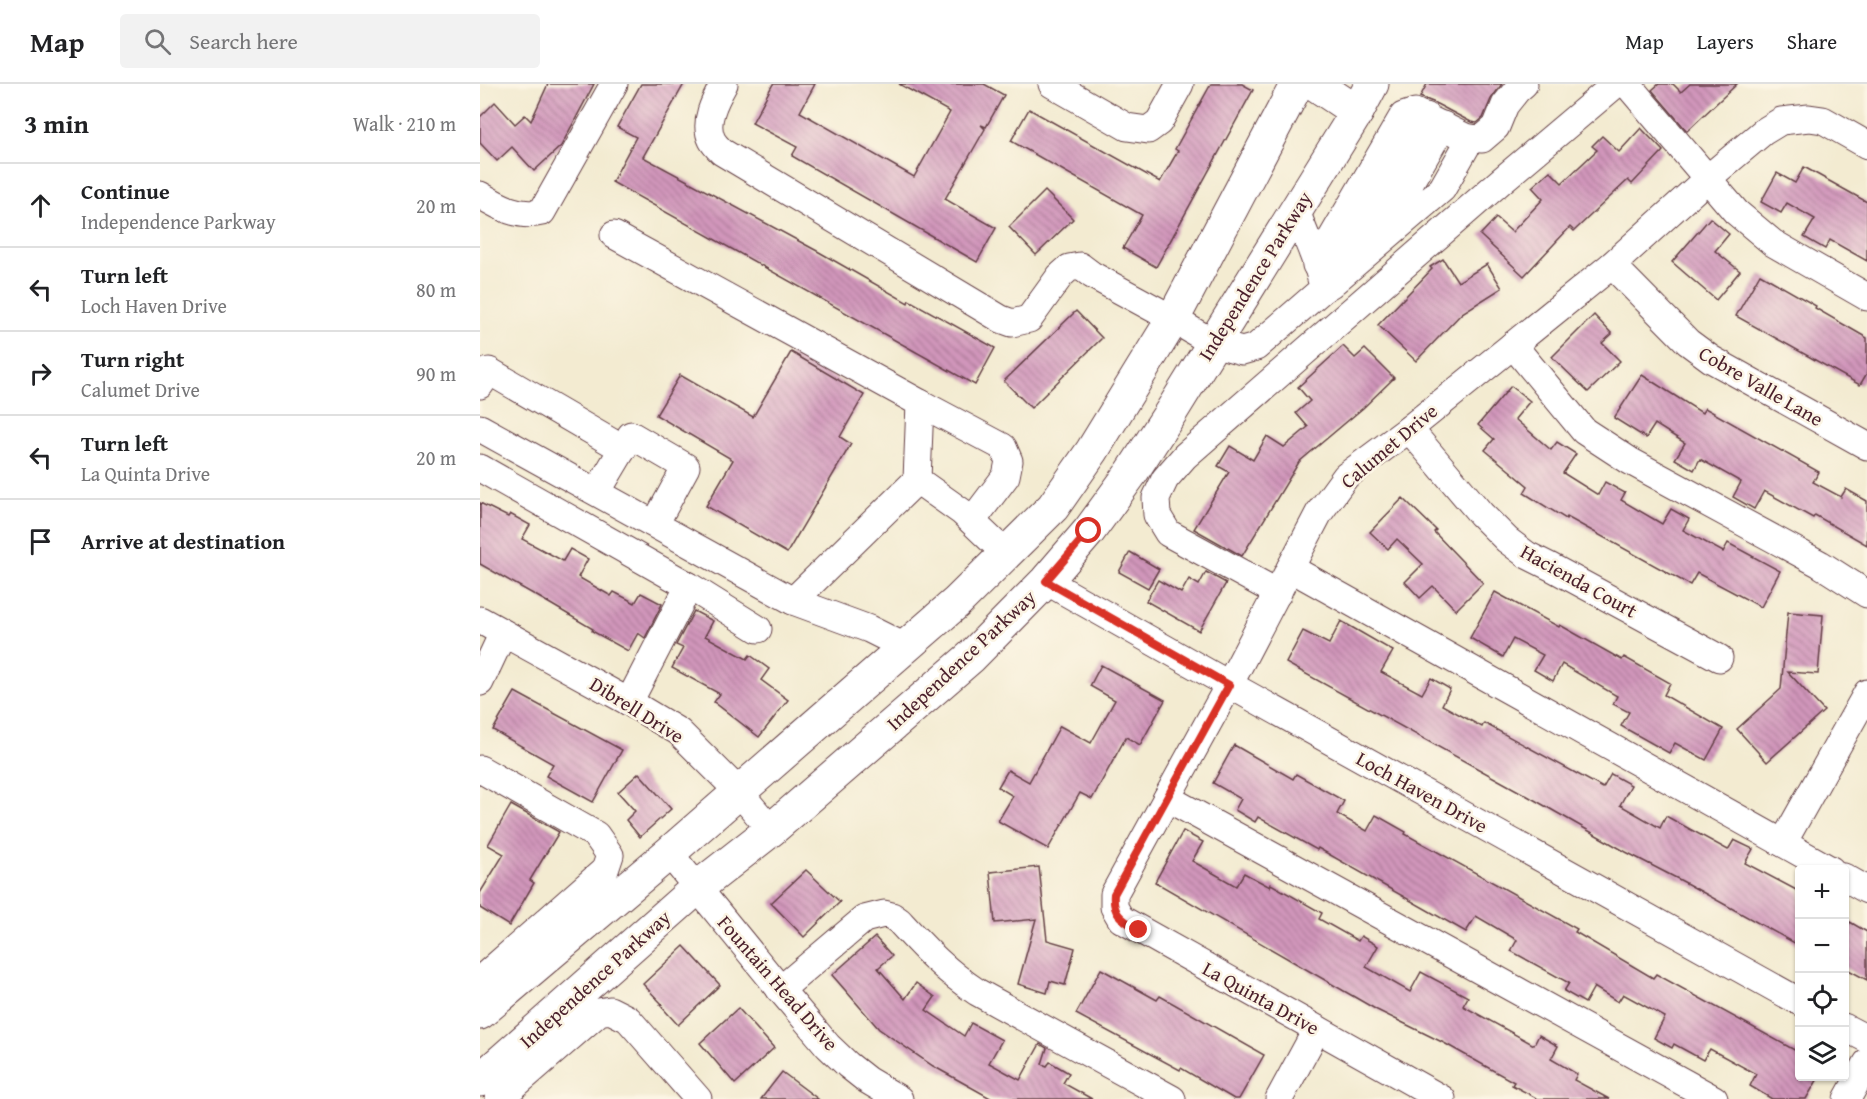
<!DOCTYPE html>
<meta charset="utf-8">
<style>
:root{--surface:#fff;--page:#f2f2f2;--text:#202124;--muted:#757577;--line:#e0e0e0}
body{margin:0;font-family:"Gentium Book Plus",serif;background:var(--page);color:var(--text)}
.controls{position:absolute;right:18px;bottom:18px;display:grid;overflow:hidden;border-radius:6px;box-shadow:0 2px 4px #0004}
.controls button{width:54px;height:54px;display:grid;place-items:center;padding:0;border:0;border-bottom:2px solid var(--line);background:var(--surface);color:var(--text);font:30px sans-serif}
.stop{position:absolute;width:18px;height:18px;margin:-14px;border:4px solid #d93025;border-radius:50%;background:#fff}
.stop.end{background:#d93025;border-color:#fff;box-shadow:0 2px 6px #0008}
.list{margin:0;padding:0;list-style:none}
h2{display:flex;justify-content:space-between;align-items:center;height:78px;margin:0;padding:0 24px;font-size:26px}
h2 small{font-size:20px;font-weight:400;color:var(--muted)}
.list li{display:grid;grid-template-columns:39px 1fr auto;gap:18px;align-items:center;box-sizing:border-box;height:84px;padding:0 24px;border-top:2px solid var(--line)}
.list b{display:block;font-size:22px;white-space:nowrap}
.list p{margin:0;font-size:20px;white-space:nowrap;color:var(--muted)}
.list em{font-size:20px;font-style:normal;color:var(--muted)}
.icon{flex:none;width:33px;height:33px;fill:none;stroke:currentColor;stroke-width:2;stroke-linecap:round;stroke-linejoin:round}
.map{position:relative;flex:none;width:1387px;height:1015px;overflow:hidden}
header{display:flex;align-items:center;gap:36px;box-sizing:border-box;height:84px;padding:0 30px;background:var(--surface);border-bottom:2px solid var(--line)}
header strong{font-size:28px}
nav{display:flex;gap:33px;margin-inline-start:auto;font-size:21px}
.search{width:420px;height:54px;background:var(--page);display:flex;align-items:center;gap:15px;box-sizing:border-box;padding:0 21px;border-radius:6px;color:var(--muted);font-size:22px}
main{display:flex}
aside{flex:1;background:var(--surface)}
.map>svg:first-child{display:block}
</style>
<header>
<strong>Map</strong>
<div class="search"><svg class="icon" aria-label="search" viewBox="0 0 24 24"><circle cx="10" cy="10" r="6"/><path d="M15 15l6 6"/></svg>Search here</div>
<nav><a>Map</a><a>Layers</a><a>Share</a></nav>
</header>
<main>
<aside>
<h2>3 min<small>Walk · 210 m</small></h2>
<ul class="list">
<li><svg class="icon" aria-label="ahead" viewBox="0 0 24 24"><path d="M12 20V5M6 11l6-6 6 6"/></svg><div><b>Continue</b><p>Independence Parkway</p></div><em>20 m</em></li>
<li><svg class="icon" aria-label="left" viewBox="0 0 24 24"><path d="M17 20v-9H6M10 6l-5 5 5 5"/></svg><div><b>Turn left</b><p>Loch Haven Drive</p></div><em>80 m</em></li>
<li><svg class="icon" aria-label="right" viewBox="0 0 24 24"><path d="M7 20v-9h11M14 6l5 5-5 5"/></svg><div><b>Turn right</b><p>Calumet Drive</p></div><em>90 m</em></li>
<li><svg class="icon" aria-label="left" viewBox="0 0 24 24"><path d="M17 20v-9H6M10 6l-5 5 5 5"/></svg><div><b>Turn left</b><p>La Quinta Drive</p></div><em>20 m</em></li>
<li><svg class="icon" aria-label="arrive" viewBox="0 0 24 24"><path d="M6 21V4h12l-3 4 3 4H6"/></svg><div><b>Arrive at destination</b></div></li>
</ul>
</aside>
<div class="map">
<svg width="1387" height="1015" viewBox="0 0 1387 1015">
<defs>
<pattern id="building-back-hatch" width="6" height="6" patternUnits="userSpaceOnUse" patternTransform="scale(1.5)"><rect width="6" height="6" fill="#d196bb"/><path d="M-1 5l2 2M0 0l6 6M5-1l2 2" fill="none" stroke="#ac7a98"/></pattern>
</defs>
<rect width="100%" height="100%" fill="#fcf5e5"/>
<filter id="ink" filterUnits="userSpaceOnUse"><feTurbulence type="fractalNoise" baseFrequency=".0167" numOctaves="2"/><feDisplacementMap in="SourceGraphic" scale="12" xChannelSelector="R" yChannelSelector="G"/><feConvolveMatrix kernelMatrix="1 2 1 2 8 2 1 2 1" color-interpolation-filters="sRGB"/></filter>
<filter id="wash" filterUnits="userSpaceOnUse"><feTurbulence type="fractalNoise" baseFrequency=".008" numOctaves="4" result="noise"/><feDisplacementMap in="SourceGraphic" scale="24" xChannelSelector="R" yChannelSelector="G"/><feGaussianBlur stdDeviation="1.35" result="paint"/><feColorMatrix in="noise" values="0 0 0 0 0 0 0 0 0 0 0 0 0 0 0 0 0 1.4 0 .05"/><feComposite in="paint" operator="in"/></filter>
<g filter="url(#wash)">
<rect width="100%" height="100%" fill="#f3ebd1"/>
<g id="blocks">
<g fill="url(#building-back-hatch)">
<path d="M 68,0 L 114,0 L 81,62 L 54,87 L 32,63 L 17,77 L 0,59 L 0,33 L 15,18 L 35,40 L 45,31 L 51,37 Z"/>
<path d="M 161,0 L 204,0 L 163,73 L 339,168 L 428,219 L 429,216 L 515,264 L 495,301 L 132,98 L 156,53 L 137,43 Z"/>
<path d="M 293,0 L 335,0 L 320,28 L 434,93 L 470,28 L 419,0 L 504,0 L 524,11 L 506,43 L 501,41 L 505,45 L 465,115 L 516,144 L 497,178 L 312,72 L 317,63 L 272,39 Z"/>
<path d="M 731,0 L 762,0 L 773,6 L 676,183 L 643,164 L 662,131 L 531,57 L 549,25 L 680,98 L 698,67 L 695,65 Z"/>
<path d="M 947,0 L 1022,0 L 1011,15 L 1003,34 L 997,39 L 991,38 L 953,18 L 940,13 Z"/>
<path d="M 1179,0 L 1193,0 L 1201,8 L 1210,0 L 1257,0 L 1207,47 L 1172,6 Z"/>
<path d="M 1161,44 L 1183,67 L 1152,100 L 1148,96 L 1094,147 L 1090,143 L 1044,192 L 1000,151 L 1016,134 L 1032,148 L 1063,115 L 1052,103 L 1070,87 L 1082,99 L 1117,66 L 1112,62 L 1122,52 L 1139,68 Z"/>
<path d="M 1324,83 L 1387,118 L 1387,177 L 1350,156 L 1345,165 L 1324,153 L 1335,135 L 1307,119 L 1301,129 L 1281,118 L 1297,89 L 1315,99 Z"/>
<path d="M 565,107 L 593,135 L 556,171 L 529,143 Z"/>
<path d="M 1230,134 L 1249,150 L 1235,167 L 1260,187 L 1236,216 L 1192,178 Z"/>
<path d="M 963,175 L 978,198 L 1007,180 L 1022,204 L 982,229 L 936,277 L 898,241 L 952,185 L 950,183 Z"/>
<path d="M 1280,190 L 1336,222 L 1335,224 L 1387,254 L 1387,289 L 1380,301 L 1256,232 Z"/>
<path d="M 596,227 L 622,254 L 551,324 L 524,297 Z"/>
<path d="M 1114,231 L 1132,250 L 1122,259 L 1140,277 L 1108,308 L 1072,273 Z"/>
<path d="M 863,262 L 875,274 L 885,265 L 914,294 L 883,324 L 819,378 L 762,472 L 714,445 L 749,388 L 738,382 L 750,362 L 773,376 L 787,352 L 804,363 L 828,343 L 816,329 L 830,317 L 818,303 Z"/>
<path d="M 311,268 L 384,311 L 360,353 L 371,360 L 307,469 L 226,422 L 253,376 L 176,331 L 200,291 L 273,333 Z"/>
<path d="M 1162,291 L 1222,329 L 1225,324 L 1339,388 L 1333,398 L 1361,413 L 1366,405 L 1387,417 L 1387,461 L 1335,431 L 1333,434 L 1284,407 L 1274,425 L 1253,413 L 1261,398 L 1220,375 L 1214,386 L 1195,375 L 1205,359 L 1175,340 L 1166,354 L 1134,334 Z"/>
<path d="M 1031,302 L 1050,317 L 1035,335 L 1071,366 L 1077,358 L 1096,370 L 1083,389 L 1118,411 L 1125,398 L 1145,409 L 1141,416 L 1182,440 L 1191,425 L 1209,435 L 1203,446 L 1243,468 L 1248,459 L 1300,487 L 1281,523 L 1217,489 L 1210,501 L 1087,433 L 1086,435 L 1044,409 L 1048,402 L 1005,366 L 1014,355 L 998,341 Z"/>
<path d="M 923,414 L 956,446 L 954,448 L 1003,499 L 976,526 L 953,502 L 940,514 L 925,498 L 943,480 L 917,455 L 908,465 L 890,448 Z"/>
<path d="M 0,419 L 28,433 L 30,430 L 50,441 L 42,455 L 83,477 L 90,465 L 108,475 L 98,493 L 131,512 L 134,508 L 155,519 L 161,509 L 182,520 L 165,554 L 158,549 L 148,567 L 112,547 L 113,545 L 62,515 L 0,480 Z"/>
<path d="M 650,468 L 679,485 L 668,504 L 639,488 Z"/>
<path d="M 726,488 L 746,499 L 719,547 L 666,517 L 678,496 L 701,509 L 709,495 L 719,501 Z"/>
<path d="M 1015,508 L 1079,543 L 1080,541 L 1142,576 L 1144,573 L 1190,599 L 1184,611 L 1243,645 L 1226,676 L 1195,659 L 1189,669 L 1141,642 L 1149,628 L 1133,620 L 1137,612 L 1082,580 L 1073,597 L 1054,586 L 1063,571 L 1033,555 L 1023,573 L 990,554 Z"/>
<path d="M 214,527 L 233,537 L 225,552 L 267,575 L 270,571 L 289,585 L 281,596 L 308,616 L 279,653 L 234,618 L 240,610 L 192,584 L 203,564 L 196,561 Z"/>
<path d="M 1308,528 L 1343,531 L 1338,590 L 1308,588 L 1344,627 L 1287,678 L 1257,645 L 1301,605 Z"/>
<path d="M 861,537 L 913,567 L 901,588 L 942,610 L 951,594 L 970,605 L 962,621 L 1002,643 L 1004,639 L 1123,704 L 1131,690 L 1151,701 L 1140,721 L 1180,744 L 1186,732 L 1248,766 L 1254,756 L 1273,765 L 1265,779 L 1320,808 L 1320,862 L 1204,798 L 1146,768 L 1044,710 L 806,579 L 823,547 L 849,560 Z"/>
<path d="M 621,581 L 685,616 L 660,661 L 646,653 L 612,715 L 600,709 L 568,765 L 518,737 L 533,712 L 518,703 L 528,686 L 549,698 L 580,642 L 611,659 L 635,616 L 610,602 Z"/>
<path d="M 35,608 L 142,666 L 113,718 L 66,692 L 73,680 L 13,646 Z"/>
<path d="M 754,661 L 813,695 L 816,690 L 864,717 L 857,730 L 887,747 L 896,731 L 926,748 L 925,750 L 1097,845 L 1095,848 L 1173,894 L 1176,890 L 1320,969 L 1320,993 L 1339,993 L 1326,1015 L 1292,1015 L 1270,1002 L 1276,990 L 1230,965 L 1223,976 L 1194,960 L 1192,964 L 1174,954 L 1185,933 L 1143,910 L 1138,918 L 1114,903 L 1105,919 L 1084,907 L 1089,899 L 1031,867 L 1037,856 L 996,832 L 986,848 L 838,764 L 837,766 L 778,733 L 775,738 L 755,726 L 761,715 L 733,699 Z"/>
<path d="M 159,689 L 191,725 L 160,753 L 146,736 L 155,727 L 138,708 Z"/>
<path d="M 31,721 L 79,748 L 50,796 L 54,799 L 29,842 L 0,824 L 0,809 L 24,770 L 8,761 Z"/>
<path d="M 703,747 L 723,758 L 712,777 L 756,802 L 764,789 L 790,803 L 791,800 L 842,829 L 839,835 L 878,857 L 881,852 L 898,862 L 886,883 L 930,908 L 941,888 L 988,913 L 983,922 L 1054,961 L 1059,951 L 1078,962 L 1071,975 L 1097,990 L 1094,996 L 1129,1015 L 1058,1015 L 1032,1001 L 1034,998 L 964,959 L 897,926 L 675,798 Z"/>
<path d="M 559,783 L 567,856 L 595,864 L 585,901 L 570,897 L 567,909 L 538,900 L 556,835 L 515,839 L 510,788 Z"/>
<path d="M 326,786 L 360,818 L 324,853 L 291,819 Z"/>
<path d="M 1370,838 L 1387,848 L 1387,896 L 1365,884 L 1365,848 Z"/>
<path d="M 395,853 L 412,872 L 398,884 L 425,915 L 436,899 L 455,913 L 446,926 L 484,952 L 491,939 L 522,956 L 509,979 L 540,996 L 560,960 L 567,964 L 562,980 L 567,982 L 570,978 L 589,989 L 583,999 L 612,1015 L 512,1015 L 453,982 L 399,945 L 352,891 Z"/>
<path d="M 204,862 L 240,901 L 198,941 L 180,921 L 182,920 L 163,900 Z"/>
<path d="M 621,885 L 677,916 L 680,912 L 784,971 L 759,1015 L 754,1015 L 701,984 L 700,986 L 596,930 Z"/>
<path d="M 258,924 L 294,964 L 255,1000 L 220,959 Z"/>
<path d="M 302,988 L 338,1015 L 281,1015 Z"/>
</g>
</g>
</g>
<g filter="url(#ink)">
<use href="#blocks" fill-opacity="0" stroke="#633e44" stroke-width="1.5"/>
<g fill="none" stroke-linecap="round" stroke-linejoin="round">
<g stroke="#633e44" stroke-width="29">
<g id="minor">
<path d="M 244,0 C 235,16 223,38 232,56 C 234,60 239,65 242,68 L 521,235 L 532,239 L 549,235 L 580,192 L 589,184 L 600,182 L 612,191 L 693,235 L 733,259 L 762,267 L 776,263 L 843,205 C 840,180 824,151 816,126"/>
<path d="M 572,0 L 647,43 L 668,46 L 679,38 L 700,0"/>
<path d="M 1147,0 L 1256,128 L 1293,159 L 1387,213"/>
<path d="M 0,111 C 20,123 39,134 62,128 L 134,0"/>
<path d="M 902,147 L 963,41"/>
<path d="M 134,151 L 440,319 L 437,396"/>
<path d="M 836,181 L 923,32 L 935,28 L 987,54 L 1002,55 L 1016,43 L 1025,21 L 1037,6 L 1044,0"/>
<path d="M 1132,181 L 1208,258 L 1231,275 L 1387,362"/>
<path d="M 858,185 L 946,32"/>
<path d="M 843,205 L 851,200 L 962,105 L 991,54"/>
<path d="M 1033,261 L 1104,347 L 1150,377 L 1340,480 L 1387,510"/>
<path d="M 0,301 L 9,287 L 143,365"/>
<path d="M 440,319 L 523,363 L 529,377 L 526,392 L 492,437"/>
<path d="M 0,344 L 313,517 L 437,396 L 482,428 L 526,470"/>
<path d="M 929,345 L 1001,430 L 1027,456 L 1047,471 L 1071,483 L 1239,574"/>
<path d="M 0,384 L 209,502 L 278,545"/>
<path d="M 117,408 L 151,351 L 206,383 L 175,440"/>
<path d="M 810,484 L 1351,786"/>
<path d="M 566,497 L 732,591 L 1320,918"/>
<path d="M 798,509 L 688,449 L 677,431 L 676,414 L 685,395 L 705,372 L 1021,97 L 1136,0"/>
<path d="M 313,517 L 389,545 L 425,563"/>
<path d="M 0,536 L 149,618 L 199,648 L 259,708 L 291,746"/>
<path d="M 0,598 L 23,549"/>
<path d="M 149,618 L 209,502"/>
<path d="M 0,685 L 116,751 L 130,771 L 125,786 L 0,896"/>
<path d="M 687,714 L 1234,1015"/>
<path d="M 1303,759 L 1387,609"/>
<path d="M 189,769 L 304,910 L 348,962 L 368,981 L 387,996 L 419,1015"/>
<path d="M 1364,793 L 1387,806"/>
<path d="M 300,906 L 384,835 L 404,830 L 412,832 L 419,837 C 445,865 464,886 497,908 L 692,1015"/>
<path d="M 1364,943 L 1387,955"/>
<path d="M 19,1015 L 119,928 L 130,926 L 148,935 L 218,1015"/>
<path d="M 799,1015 L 837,945"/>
<path d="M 962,1015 L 641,835 L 634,823 L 634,810 L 749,601 L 839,429 L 866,392 L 929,345 L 1132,181 L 1227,95 L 1283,48 L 1301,37 L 1329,34 L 1343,36 L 1387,61"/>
<path d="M 1367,1015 L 1387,979"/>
</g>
</g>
<g stroke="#633e44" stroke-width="35">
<g id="major">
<path d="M 835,0 L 877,28"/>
<path d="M 0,929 L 189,769 L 477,518 L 573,423 L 612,367 L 693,235 L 817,0"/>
<path d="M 0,996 L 217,804 L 291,746 L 491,573 L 566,497 L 609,447 L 652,388 L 691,328 L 877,28 L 892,0"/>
</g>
</g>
<use href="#minor" stroke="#fff" stroke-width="27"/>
<use href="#major" stroke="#fff" stroke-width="33"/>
</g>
</g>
<g fill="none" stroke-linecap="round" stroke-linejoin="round" filter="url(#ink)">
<path stroke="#d93025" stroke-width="8" d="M 609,447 L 566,497 L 749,601 L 634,810 C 632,831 643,836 659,846"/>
</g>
<g text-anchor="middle" stroke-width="5" stroke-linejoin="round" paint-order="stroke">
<g font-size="20" fill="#4a1f2b" stroke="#fcf5e5">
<text transform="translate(775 192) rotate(-58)" y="7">Independence Parkway</text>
<text transform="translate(1281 302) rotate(30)" y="7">Cobre Valle Lane</text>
<text transform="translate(909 362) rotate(-40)" y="7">Calumet Drive</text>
<text transform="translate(1099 497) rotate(29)" y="7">Hacienda Court</text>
<text transform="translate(481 576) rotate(-43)" y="7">Independence Parkway</text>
<text transform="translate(157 626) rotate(32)" y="7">Dibrell Drive</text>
<text transform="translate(942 708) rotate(29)" y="7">Loch Haven Drive</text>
<text transform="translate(115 895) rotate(-42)" y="7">Independence Parkway</text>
<text transform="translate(298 899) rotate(49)" y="7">Fountain Head Drive</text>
<text transform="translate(781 914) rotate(29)" y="7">La Quinta Drive</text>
</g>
</g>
</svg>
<div class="controls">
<button>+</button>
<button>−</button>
<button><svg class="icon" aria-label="locate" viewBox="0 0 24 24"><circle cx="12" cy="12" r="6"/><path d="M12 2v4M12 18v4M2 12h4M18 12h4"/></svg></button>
<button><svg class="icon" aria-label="layers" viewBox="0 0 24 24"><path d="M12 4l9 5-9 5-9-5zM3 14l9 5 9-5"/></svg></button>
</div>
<div class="stop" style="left:609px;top:447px"></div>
<div class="stop end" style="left:659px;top:846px"></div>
</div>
</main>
